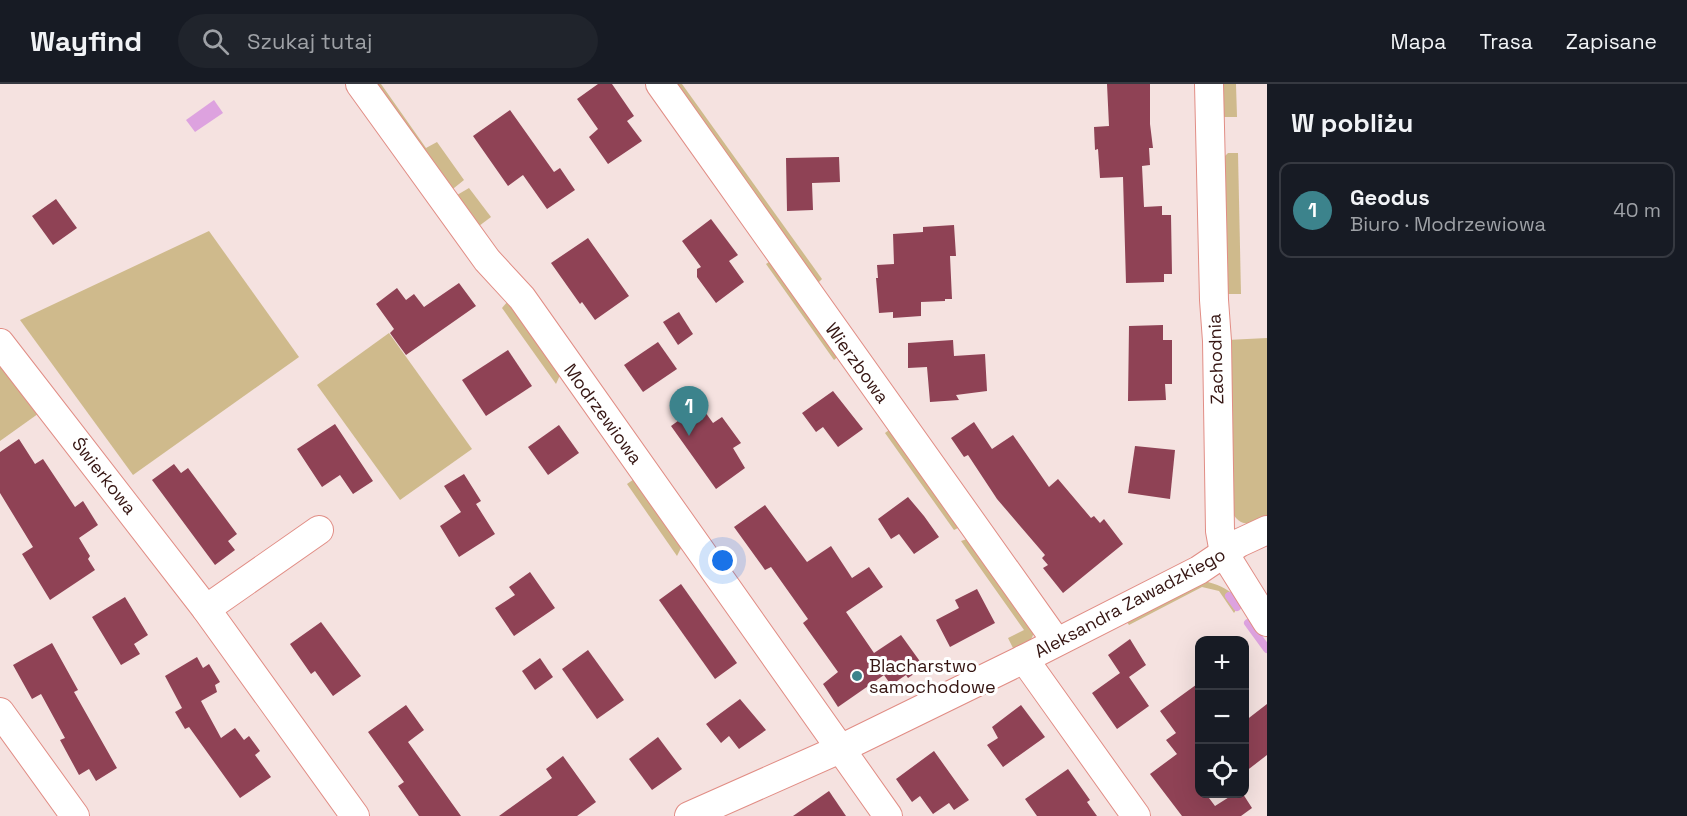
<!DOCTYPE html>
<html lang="pl">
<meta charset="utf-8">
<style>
:root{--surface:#171b24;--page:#20242c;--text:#f1f3f6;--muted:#9ea1a6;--line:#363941;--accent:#3c838c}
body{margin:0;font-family:"Space Grotesk",sans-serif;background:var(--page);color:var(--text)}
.controls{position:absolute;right:18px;bottom:18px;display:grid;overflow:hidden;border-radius:12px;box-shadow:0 6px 24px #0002}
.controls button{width:54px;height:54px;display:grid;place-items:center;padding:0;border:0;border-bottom:2px solid var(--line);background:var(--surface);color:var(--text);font:30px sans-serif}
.you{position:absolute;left:723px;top:477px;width:21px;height:21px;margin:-15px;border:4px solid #fff;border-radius:50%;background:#1a73e8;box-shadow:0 0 0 9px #1a73e833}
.badge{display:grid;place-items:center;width:39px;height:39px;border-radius:50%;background:var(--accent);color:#fff;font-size:20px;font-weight:700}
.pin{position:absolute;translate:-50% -50px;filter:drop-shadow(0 2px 3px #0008)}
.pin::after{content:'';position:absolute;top:32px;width:21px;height:18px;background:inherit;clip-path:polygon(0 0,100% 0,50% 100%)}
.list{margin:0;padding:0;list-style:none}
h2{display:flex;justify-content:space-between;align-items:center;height:78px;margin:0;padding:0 24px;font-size:26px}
h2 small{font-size:20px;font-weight:400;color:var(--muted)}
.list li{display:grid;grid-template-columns:39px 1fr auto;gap:18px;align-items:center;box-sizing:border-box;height:96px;margin:0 12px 12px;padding:0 12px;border:2px solid var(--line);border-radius:12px}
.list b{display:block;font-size:22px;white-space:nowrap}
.list p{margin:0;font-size:20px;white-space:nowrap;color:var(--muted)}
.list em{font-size:20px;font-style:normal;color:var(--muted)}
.icon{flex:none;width:33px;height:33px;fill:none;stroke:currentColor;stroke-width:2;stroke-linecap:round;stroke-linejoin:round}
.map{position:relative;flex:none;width:1267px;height:732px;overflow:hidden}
header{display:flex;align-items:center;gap:36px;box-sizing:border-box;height:84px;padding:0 30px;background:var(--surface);border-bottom:2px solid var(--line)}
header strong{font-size:28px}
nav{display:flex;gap:33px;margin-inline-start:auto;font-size:21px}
.search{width:420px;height:54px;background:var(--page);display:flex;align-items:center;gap:15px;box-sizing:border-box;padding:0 21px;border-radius:33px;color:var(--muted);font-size:22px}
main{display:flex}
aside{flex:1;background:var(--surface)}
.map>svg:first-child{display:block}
</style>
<header>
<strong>Wayfind</strong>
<div class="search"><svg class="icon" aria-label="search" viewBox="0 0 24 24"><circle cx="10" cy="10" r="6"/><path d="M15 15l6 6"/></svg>Szukaj tutaj</div>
<nav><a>Mapa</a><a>Trasa</a><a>Zapisane</a></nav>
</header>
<main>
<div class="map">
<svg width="1267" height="732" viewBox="0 0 1267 732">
<rect width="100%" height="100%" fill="#f5e2e0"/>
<g fill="#cfba8c">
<path d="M 371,0 L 381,0 L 426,64 L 437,58 L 464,96 L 449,108 Z"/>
<path d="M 672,0 L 682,0 L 822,195 L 818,199 Z"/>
<path d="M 1223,0 L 1236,0 L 1237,33 L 1223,33 Z"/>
<path d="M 1228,69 L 1238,69 L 1241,210 L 1226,210 L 1224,73 Z"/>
<path d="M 469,104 L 491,133 L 475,145 L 452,114 Z"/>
<path d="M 209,147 L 299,273 L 133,391 L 20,236 Z"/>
<path d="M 769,178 L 840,271 L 834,276 L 766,180 Z"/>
<path d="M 508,217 L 561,289 L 556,300 L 502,224 Z"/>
<path d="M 389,249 L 472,365 L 400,416 L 317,301 Z"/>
<path d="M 1267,254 L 1267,434 C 1249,441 1240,444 1230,425 L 1227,256 Z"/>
<path d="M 0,278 L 42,327 L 0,357 Z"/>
<path d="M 889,346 L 958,444 L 954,446 L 885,349 Z"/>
<path d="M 637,393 L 682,462 L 677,472 L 627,400 Z"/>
<path d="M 967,455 L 1034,544 C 1034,558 1025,561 1014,566 L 1008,554 L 1024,546 L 961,457 Z"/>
<path d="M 1208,498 C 1222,502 1229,506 1240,516 L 1240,520 L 1234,529 L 1219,507 L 1202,503 L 1129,541 L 1125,535 L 1199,499 Z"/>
</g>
<path fill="#dda2df" d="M 214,16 L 223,29 L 195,48 L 186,36 Z"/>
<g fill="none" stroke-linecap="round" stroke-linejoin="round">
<g stroke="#dda2df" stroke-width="8">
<path d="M 1229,512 L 1237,523"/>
<path d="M 1248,539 L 1267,565"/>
</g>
</g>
<g fill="#8f4255">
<path d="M 598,0 L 612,0 L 634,32 L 627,37 L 642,57 L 608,80 L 589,53 L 598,45 L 577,15 Z"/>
<path d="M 1107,0 L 1150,0 L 1150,40 L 1153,64 L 1149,64 L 1150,81 L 1142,82 L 1144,123 L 1162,122 L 1162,131 L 1171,131 L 1172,190 L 1164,190 L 1164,198 L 1126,199 L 1123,93 L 1100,94 L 1098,65 L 1095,66 L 1094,43 L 1109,42 Z"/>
<path d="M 510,26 L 554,88 L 560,84 L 575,106 L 547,125 L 523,91 L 508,102 L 473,52 Z"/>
<path d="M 839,73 L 840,98 L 812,99 L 813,126 L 787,127 L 786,74 Z"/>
<path d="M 56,115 L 77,144 L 53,161 L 32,132 Z"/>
<path d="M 711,135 L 738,171 L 729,177 L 744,198 L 716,219 L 697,193 L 697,185 L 701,183 L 682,157 Z"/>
<path d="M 954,141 L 956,172 L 950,172 L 952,215 L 945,215 L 945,217 L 921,218 L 921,232 L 893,234 L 893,228 L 879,229 L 876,194 L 878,194 L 877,181 L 894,180 L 893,150 L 923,148 L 923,143 Z"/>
<path d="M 588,154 L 629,212 L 595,236 L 582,218 L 580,220 L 551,179 Z"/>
<path d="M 459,199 L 476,222 L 406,271 L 390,249 L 394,245 L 376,220 L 397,204 L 406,216 L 414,210 L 424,223 Z"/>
<path d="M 679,228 L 693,250 L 678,261 L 663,238 Z"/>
<path d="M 1163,241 L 1163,256 L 1172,256 L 1172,300 L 1165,300 L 1166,316 L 1128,317 L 1129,242 Z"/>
<path d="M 953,256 L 954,272 L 985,270 L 987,307 L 956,311 L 959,316 L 930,318 L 927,283 L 908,284 L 908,259 Z"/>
<path d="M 658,258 L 677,285 L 643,308 L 624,281 Z"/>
<path d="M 508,266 L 532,302 L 486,332 L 462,296 Z"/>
<path d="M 833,307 L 863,345 L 838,363 L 823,343 L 816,348 L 802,329 Z"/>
<path d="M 700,321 L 713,339 L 722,333 L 741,359 L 733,364 L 745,384 L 716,405 L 671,342 Z"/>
<path d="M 974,338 L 992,365 L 1013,351 L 1049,403 L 1058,395 L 1091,434 L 1094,432 L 1100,439 L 1104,435 L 1123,460 L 1063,509 L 1043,484 L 1048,481 L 1042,474 L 1045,471 L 997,415 L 968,371 L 964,373 L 951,354 Z"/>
<path d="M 335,340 L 373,397 L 353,410 L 340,391 L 322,403 L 297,365 Z"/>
<path d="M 559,341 L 579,369 L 548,391 L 528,363 Z"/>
<path d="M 19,355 L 35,380 L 43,375 L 75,423 L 83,417 L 98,441 L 79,454 L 90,472 L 88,475 L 95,486 L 50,516 L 22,470 L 33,463 L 0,409 L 0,368 Z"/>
<path d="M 1135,362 L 1175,366 L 1170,415 L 1128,409 Z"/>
<path d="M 174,380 L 181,389 L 188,384 L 237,450 L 228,457 L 235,466 L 215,481 L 152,396 Z"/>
<path d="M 464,390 L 481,417 L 476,420 L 495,450 L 459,473 L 440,442 L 461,428 L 444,402 Z"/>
<path d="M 908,413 L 924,432 L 939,453 L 914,470 L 899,450 L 891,455 L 878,435 Z"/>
<path d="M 765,421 L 807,478 L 831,462 L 852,494 L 869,483 L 883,503 L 846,528 L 874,569 L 901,551 L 924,583 L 908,594 L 906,591 L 891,601 L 884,591 L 838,623 L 823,600 L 838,588 L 803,539 L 808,535 L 771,483 L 765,486 L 734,443 Z"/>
<path d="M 530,488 L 555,524 L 514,552 L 495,524 L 515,511 L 509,503 Z"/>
<path d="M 681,500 L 737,579 L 715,595 L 659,516 Z"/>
<path d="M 977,505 L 995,539 L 950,563 L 936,536 L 959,524 L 955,516 Z"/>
<path d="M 125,513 L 148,551 L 134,560 L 140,570 L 121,581 L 92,533 Z"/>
<path d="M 321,538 L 361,592 L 333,612 L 315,587 L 311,590 L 290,560 Z"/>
<path d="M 1130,555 L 1146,581 L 1129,593 L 1149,622 L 1117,645 L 1092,609 L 1120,589 L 1108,571 Z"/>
<path d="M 52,559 L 78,606 L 74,608 L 117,684 L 96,697 L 89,685 L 79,691 L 60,656 L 65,654 L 41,610 L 32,615 L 13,581 Z"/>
<path d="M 588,566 L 624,616 L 597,635 L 562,585 Z"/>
<path d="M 197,573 L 203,584 L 209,580 L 220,598 L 215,601 L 217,608 L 201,617 L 221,654 L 235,644 L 244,656 L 249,652 L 260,667 L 255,671 L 271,693 L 240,714 L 189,643 L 185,645 L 175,628 L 182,624 L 165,592 Z"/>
<path d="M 540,574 L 553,593 L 535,606 L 522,587 Z"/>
<path d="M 1200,598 L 1200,710 L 1206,710 L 1215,722 L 1234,710 L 1243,710 L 1252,724 L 1241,732 L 1182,732 L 1150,690 L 1177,670 L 1166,656 L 1176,649 L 1160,627 Z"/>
<path d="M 740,615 L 766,646 L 739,665 L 729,652 L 721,659 L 706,640 Z"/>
<path d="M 1267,620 L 1267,671 L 1245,688 L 1245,637 Z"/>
<path d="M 406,621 L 424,646 L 408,658 L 461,732 L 419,732 L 398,702 L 404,698 L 368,648 Z"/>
<path d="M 1021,621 L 1045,653 L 1003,683 L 987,661 L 998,654 L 992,643 Z"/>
<path d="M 658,653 L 682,685 L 652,706 L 629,675 Z"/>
<path d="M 934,667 L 969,716 L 954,726 L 949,719 L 933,730 L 920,712 L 912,718 L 896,695 Z"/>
<path d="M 563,672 L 596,718 L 577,732 L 499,732 L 552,694 L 546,685 Z"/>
<path d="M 1068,685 L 1090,716 L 1087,718 L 1097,732 L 1037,732 L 1025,715 Z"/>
<path d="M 829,707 L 846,732 L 793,732 Z"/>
</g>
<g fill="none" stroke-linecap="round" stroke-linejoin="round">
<g stroke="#e18d85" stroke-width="30">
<g id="minor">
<path d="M 360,0 L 487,176 L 522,214 L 888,732"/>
<path d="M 660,0 L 1056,557"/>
<path d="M 1209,0 L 1214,216 L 1217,257 L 1220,447 L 1224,469 L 1267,538"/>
<path d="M 0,259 L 206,525 L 355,732"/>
<path d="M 206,525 L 319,446"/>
<path d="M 1024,575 L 1136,732"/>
<path d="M 0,628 L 75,732"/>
<path d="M 689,732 L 840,665 L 1024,575 L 1199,486 L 1239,459 L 1267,446"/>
</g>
</g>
<use href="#minor" stroke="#fff" stroke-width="28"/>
</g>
<circle fill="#3c838c" stroke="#fff" stroke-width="2" cx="857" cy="592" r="6"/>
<g text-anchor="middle" stroke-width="6" stroke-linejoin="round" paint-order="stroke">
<g font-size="18" fill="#351512" stroke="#fff">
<text transform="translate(1216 275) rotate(-92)" y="6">Zachodnia</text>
<text transform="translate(857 279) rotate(54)" y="6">Wierzbowa</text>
<text transform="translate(603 330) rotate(54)" y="6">Modrzewiowa</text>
<text transform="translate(104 392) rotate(52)" y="6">Świerkowa</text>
<text transform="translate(1130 519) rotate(-28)" y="6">Aleksandra Zawadzkiego</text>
</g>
<g font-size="18" fill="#351512" stroke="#fff" text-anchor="start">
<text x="869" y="588">Blacharstwo<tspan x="869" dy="21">samochodowe</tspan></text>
</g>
</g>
</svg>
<div class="controls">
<button>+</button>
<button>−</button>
<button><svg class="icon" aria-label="locate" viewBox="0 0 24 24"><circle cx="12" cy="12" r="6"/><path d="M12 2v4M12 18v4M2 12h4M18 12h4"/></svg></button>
</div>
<div class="you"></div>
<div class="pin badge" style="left:689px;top:352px">1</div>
</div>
<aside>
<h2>W pobliżu<small></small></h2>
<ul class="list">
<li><span class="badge">1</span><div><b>Geodus</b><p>Biuro · Modrzewiowa</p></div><em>40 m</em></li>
</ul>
</aside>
</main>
